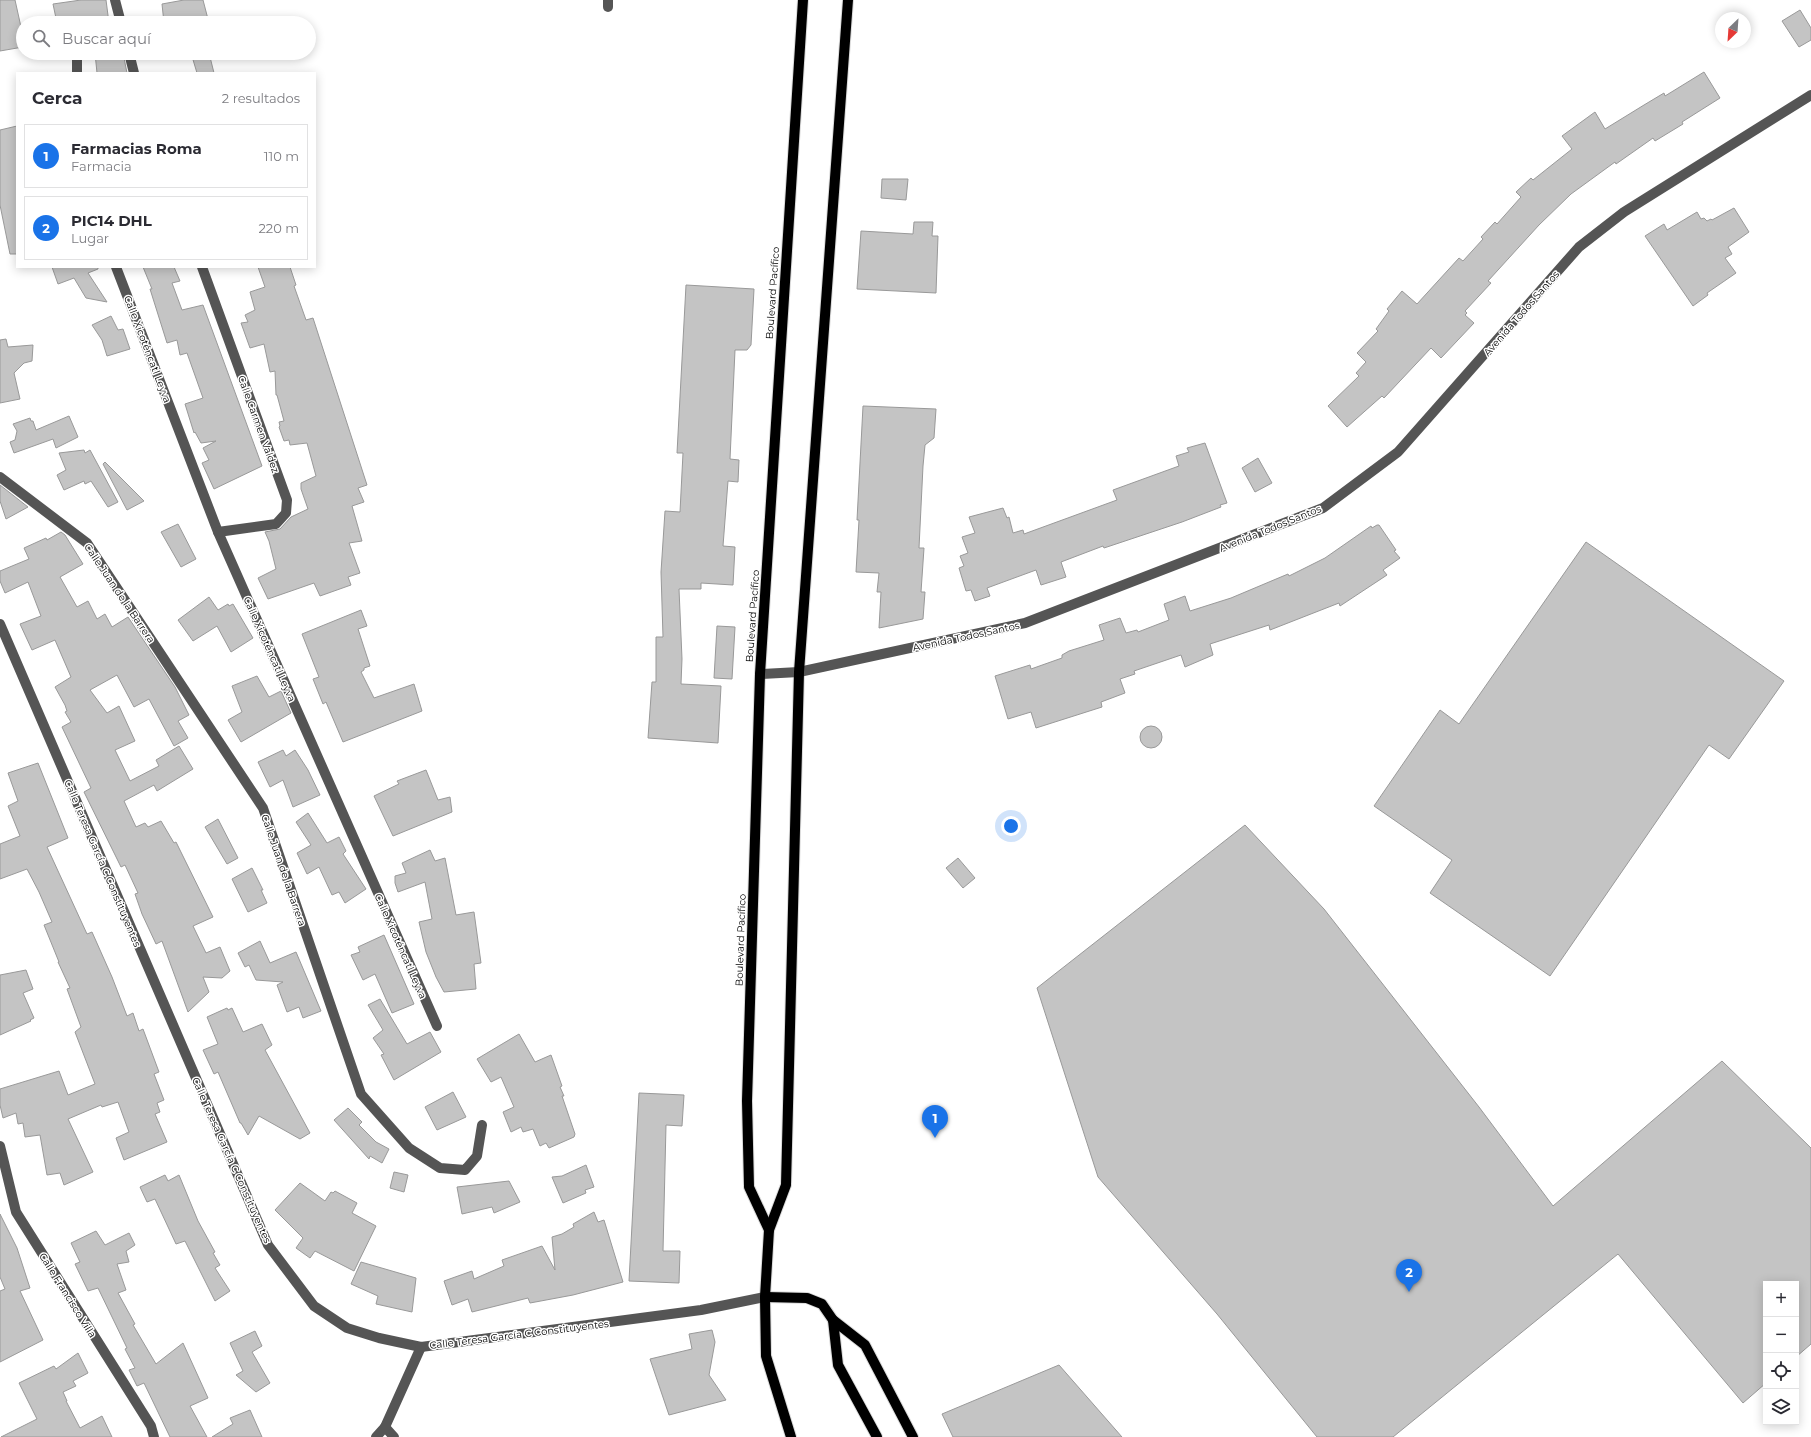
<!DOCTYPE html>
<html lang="es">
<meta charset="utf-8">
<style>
:root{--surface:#fff;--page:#f7f7f7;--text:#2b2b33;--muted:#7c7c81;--line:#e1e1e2;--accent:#1a73e8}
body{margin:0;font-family:Montserrat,sans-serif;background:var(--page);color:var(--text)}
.controls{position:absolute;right:12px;bottom:12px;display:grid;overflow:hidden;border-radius:0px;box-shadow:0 2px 10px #0003}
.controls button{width:36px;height:36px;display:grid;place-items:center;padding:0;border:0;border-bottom:1px solid var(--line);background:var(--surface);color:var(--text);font:20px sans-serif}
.compass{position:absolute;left:1715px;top:12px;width:36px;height:36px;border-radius:50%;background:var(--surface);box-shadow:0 2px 10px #0003;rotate:205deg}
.you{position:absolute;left:1011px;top:826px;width:14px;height:14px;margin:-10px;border:3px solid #fff;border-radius:50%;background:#1a73e8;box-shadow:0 0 0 6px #1a73e833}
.badge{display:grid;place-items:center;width:26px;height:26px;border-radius:50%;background:var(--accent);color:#fff;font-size:13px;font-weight:700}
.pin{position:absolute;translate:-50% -33px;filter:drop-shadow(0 1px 2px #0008)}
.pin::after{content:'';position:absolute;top:21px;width:14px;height:12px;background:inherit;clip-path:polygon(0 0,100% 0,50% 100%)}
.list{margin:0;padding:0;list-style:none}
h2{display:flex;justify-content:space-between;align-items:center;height:52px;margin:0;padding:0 16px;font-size:17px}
h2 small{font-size:13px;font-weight:400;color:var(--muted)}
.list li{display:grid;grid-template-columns:26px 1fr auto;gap:12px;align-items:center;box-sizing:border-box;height:64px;margin:0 8px 8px;padding:0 8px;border:1px solid var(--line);border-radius:0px}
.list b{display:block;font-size:15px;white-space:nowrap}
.list p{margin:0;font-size:13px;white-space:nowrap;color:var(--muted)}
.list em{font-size:13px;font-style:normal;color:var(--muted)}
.icon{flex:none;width:22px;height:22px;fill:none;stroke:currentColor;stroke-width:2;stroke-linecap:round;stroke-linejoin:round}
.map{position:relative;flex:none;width:1811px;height:1437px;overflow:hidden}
.search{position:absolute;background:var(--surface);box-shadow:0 2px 10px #0003;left:16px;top:16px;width:300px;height:44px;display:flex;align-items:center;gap:10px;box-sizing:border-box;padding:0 14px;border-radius:22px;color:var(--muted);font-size:15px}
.panel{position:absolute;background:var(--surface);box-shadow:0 2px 10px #0003;left:16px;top:72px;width:300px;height:196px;border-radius:0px}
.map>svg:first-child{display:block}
</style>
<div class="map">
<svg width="1811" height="1437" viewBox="0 0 1811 1437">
<rect width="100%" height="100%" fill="#fff"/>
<g fill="#c4c4c4" stroke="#999">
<path d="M 0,0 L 15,0 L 23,36 L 23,47 L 0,51 Z"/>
<path d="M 81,0 L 106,0 L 109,23 L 57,23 L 53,4 Z"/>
<path d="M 184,0 L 203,0 L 209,23 L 164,23 L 162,4 Z"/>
<path d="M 1800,10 L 1811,28 L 1811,40 L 1799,47 L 1782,21 Z"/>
<path d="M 95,53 L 123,53 L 127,73 L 97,73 Z"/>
<path d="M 191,53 L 209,53 L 214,73 L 197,73 Z"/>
<path d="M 1704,72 L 1720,98 L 1682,122 L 1683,124 L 1655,141 L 1653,138 L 1616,164 L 1615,162 L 1571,194 L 1539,225 L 1488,281 L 1491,283 L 1465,311 L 1467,313 L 1465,315 L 1474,323 L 1441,358 L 1431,348 L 1384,398 L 1382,396 L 1347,427 L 1328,406 L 1359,376 L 1356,373 L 1366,362 L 1357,353 L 1378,331 L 1376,329 L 1389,311 L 1387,309 L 1402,291 L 1417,304 L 1459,258 L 1463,261 L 1483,239 L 1481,237 L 1495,222 L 1497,224 L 1521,197 L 1516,192 L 1531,178 L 1533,180 L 1572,149 L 1562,136 L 1595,112 L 1605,129 L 1644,105 L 1664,93 L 1665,96 Z"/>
<path d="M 17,126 L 17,254 L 10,254 L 0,205 L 0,130 Z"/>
<path d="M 882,179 L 908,179 L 906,200 L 881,198 Z"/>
<path d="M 1734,208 L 1749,232 L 1728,247 L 1732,254 L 1725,258 L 1736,273 L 1707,293 L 1708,295 L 1693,306 L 1645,236 L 1664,224 L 1667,230 L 1697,212 L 1701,219 L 1704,218 L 1707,221 L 1711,219 L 1712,220 Z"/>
<path d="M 914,222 L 933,222 L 932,236 L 938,236 L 936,293 L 857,289 L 861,231 L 913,234 Z"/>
<path d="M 52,267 L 98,267 L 98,269 L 88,273 L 107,302 L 86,298 L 74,278 L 58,284 Z"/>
<path d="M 143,267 L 174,267 L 180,281 L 172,283 L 182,310 L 203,305 L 262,466 L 214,489 L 202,463 L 209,460 L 203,448 L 216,441 L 201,443 L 195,432 L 194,433 L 185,404 L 203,398 L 187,353 L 180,355 L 177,340 L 167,343 L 150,289 L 152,289 Z"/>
<path d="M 258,267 L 290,267 L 296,285 L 294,286 L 306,320 L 313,318 L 367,485 L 358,488 L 364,502 L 352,506 L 362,541 L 349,543 L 360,573 L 348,577 L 351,585 L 320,596 L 314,583 L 268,599 L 258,578 L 276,569 L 269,541 L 265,532 L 280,529 L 291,517 L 308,509 L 301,489 L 301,483 L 316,476 L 307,443 L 290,445 L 289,440 L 284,441 L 279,427 L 280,426 L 279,422 L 284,421 L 277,395 L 276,395 L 275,371 L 270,372 L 264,344 L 250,348 L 241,323 L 248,322 L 245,315 L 255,310 L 250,292 L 265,287 Z"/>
<path d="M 686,285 L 754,289 L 751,345 L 747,350 L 735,350 L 730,459 L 739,460 L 738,482 L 728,481 L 723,546 L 735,547 L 733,585 L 701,583 L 701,589 L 679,589 L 682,659 L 681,684 L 721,686 L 718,743 L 648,738 L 652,682 L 656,682 L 656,637 L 663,637 L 661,572 L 665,511 L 680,512 L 683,453 L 677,453 Z"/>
<path d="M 111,316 L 118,330 L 123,329 L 130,349 L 107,356 L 102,340 L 92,325 Z"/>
<path d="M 6,339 L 8,347 L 33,345 L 32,361 L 24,363 L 14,373 L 20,399 L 0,403 L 0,340 Z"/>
<path d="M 863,406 L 936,409 L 934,438 L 925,445 L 923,466 L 919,548 L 924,548 L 921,592 L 925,592 L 923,619 L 879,628 L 881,592 L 877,592 L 879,573 L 856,572 L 859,520 L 857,520 Z"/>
<path d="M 69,416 L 78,437 L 56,448 L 53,439 L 14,453 L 10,442 L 15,440 L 17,431 L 13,424 L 30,418 L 31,421 L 33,421 L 36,430 Z"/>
<path d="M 1205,443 L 1227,503 L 1220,505 L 1221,507 L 1182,522 L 1104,548 L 1103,546 L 1061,562 L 1066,577 L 1041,585 L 1036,570 L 987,588 L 990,596 L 975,601 L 971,590 L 966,591 L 959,568 L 964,566 L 960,556 L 968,553 L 962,537 L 975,533 L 969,517 L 1003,508 L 1007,518 L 1009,517 L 1013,533 L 1023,530 L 1024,534 L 1117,500 L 1113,490 L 1179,466 L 1176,456 L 1189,452 L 1187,448 Z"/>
<path d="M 84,450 L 85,453 L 90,450 L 118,502 L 108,507 L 91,481 L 85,484 L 84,481 L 64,490 L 57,475 L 66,470 L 59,453 Z"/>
<path d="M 1258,458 L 1272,483 L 1255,492 L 1242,468 Z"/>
<path d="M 105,462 L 144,501 L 127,510 L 103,464 Z"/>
<path d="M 0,485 L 28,507 L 6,519 L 0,501 Z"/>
<path d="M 178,524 L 196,559 L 181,567 L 161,532 Z"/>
<path d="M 1377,525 L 1379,525 L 1396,550 L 1394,551 L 1400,558 L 1383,570 L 1387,575 L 1340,606 L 1339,603 L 1270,630 L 1269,625 L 1210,644 L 1213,655 L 1185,667 L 1181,655 L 1134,671 L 1135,674 L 1120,679 L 1125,693 L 1101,702 L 1102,707 L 1036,728 L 1031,712 L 1008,719 L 995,676 L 1030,665 L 1031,669 L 1062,658 L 1062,655 L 1069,651 L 1104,640 L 1099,625 L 1120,618 L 1126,633 L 1137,630 L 1138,632 L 1169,620 L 1164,604 L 1185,596 L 1190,611 L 1231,598 L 1288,574 L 1289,576 L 1325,558 L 1371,526 L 1372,528 Z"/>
<path d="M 61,532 L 65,535 L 83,564 L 60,577 L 77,607 L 88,601 L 97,619 L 105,614 L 112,627 L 128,617 L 175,687 L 189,715 L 178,721 L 188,738 L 174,746 L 149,699 L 134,707 L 117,675 L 90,690 L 107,713 L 119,706 L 135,741 L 115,750 L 130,781 L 159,766 L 156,760 L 179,746 L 193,769 L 157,791 L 154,785 L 124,801 L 136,827 L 145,823 L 148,827 L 161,821 L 174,843 L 176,842 L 213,917 L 193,926 L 206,953 L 220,947 L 230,971 L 222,978 L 203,977 L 209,992 L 188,1012 L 162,941 L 156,944 L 142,914 L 135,894 L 138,893 L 125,865 L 121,867 L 84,792 L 91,788 L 62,727 L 71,722 L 65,712 L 67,711 L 65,705 L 55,687 L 71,677 L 55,640 L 32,650 L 20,624 L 41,616 L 28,582 L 5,593 L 0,581 L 0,571 L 29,559 L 24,548 L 46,538 L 47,540 Z"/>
<path d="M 1586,542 L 1784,681 L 1729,759 L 1709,745 L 1550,976 L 1430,893 L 1452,860 L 1374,806 L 1440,710 L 1459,724 Z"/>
<path d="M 209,597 L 218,610 L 228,604 L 229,606 L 233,604 L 253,638 L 231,652 L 217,626 L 193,641 L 178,620 Z"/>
<path d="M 361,610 L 367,626 L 358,629 L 370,666 L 364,668 L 364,670 L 361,672 L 374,698 L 414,684 L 422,711 L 343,742 L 326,702 L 323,704 L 313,679 L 319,677 L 302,634 Z"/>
<path d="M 717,626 L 735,627 L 732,679 L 714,678 Z"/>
<path d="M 257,676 L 269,697 L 281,691 L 291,713 L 241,742 L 228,720 L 242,712 L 232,686 Z"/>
<circle cx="1151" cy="737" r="11"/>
<path d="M 283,750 L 286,756 L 295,750 L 308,770 L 320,795 L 293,807 L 283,780 L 270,787 L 258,762 Z"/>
<path d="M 38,763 L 68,838 L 47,847 L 87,934 L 92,932 L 112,977 L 127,1016 L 133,1013 L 139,1031 L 143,1029 L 159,1072 L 154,1074 L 164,1100 L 157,1103 L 160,1112 L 155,1114 L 167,1142 L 124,1160 L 116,1138 L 129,1132 L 118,1102 L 102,1107 L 101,1105 L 68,1119 L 93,1172 L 64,1185 L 60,1173 L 47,1175 L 40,1135 L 25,1137 L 23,1123 L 18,1124 L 16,1113 L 3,1118 L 0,1105 L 0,1089 L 59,1071 L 68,1095 L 95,1084 L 75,1032 L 81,1027 L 67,989 L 70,988 L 58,962 L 59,962 L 44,925 L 52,922 L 39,892 L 27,869 L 0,879 L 0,844 L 20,836 L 8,806 L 18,801 L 8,773 Z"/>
<path d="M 426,770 L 438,800 L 450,797 L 452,812 L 393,836 L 374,796 L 399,784 L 397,781 Z"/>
<path d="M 308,813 L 327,843 L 339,837 L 346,851 L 343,854 L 366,889 L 345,903 L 339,892 L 332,895 L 319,867 L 307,874 L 297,853 L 311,845 L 296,822 Z"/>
<path d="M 218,819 L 238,858 L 227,864 L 205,827 Z"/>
<path d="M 1245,825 L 1324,909 L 1479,1107 L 1553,1206 L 1722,1061 L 1811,1148 L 1811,1344 L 1796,1357 L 1796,1284 L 1766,1284 L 1766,1383 L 1743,1403 L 1618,1254 L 1393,1437 L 1317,1437 L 1217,1314 L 1098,1177 L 1037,988 Z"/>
<path d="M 430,850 L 435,861 L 445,858 L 456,915 L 474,912 L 481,963 L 474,964 L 476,989 L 444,992 L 436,977 L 426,952 L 419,922 L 432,919 L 425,882 L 398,892 L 395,883 L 395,876 L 406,873 L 402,863 Z"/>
<path d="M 958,858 L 975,878 L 963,888 L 946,868 Z"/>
<path d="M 252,868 L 263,890 L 261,890 L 267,903 L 248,912 L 232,879 Z"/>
<path d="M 384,935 L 414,1004 L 392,1013 L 375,974 L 363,980 L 351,955 L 360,952 L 358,947 Z"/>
<path d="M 260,941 L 270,963 L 296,952 L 321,1011 L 303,1018 L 299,1007 L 287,1012 L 277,985 L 283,982 L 256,980 L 249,965 L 245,967 L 238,953 Z"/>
<path d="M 26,970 L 33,989 L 23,993 L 34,1018 L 30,1020 L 31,1021 L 0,1035 L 0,975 Z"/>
<path d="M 380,999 L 407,1044 L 430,1032 L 441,1052 L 394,1080 L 381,1055 L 384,1054 L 373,1038 L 383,1030 L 368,1005 Z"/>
<path d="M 227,1008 L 228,1010 L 232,1008 L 243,1032 L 262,1024 L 272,1045 L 265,1050 L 310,1133 L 300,1139 L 259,1116 L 248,1135 L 241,1123 L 240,1123 L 218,1072 L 214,1074 L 203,1050 L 218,1044 L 207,1017 Z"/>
<path d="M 519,1034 L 535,1062 L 551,1055 L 562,1086 L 560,1087 L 564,1096 L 562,1096 L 575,1134 L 574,1137 L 549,1148 L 546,1143 L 540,1146 L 533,1129 L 523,1132 L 521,1127 L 511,1132 L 503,1112 L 514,1107 L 501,1077 L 491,1082 L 477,1059 Z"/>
<path d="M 453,1092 L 466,1117 L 437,1130 L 425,1107 Z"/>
<path d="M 639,1093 L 684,1095 L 682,1126 L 666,1125 L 663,1251 L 680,1251 L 679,1283 L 629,1281 Z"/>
<path d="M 348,1108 L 362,1122 L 359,1125 L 376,1142 L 389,1149 L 382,1163 L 370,1156 L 369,1159 L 334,1120 Z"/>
<path d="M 586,1165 L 594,1187 L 585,1190 L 586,1193 L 563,1203 L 552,1177 L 562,1176 Z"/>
<path d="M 394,1172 L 408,1175 L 404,1192 L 390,1188 Z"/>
<path d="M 165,1175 L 168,1181 L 179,1175 L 198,1221 L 215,1252 L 213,1253 L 220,1265 L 215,1268 L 230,1291 L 215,1301 L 185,1241 L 176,1244 L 155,1199 L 147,1202 L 140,1187 Z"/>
<path d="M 509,1181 L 520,1202 L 494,1213 L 492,1207 L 462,1214 L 457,1187 Z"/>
<path d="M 300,1183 L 325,1201 L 331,1192 L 333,1193 L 335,1191 L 357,1203 L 352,1213 L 376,1226 L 354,1271 L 315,1251 L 310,1258 L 296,1248 L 303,1238 L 275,1210 Z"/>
<path d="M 594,1212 L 598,1222 L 604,1220 L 623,1282 L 573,1295 L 530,1303 L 528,1298 L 472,1312 L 468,1299 L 452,1305 L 444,1281 L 472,1271 L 474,1279 L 504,1266 L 502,1260 L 542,1246 L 555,1270 L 552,1237 L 562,1234 L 574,1227 L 573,1224 Z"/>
<path d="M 0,1214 L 17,1248 L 30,1288 L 20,1291 L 43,1340 L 0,1362 L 0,1291 L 5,1289 L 0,1277 Z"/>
<path d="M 96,1231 L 105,1245 L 129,1233 L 135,1245 L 126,1251 L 129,1262 L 117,1264 L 126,1290 L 118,1293 L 135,1324 L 133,1325 L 156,1364 L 183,1343 L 208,1398 L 190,1406 L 207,1437 L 170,1437 L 144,1383 L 137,1386 L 129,1370 L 135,1368 L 125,1349 L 127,1348 L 98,1288 L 88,1291 L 75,1264 L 80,1262 L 71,1243 Z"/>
<path d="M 361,1262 L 416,1278 L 412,1312 L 376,1304 L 378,1296 L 351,1284 Z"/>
<path d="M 712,1330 L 715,1342 L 709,1375 L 726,1400 L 669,1415 L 650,1359 L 692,1349 L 689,1334 Z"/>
<path d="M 255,1331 L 262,1346 L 252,1352 L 270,1383 L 256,1392 L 236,1375 L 243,1371 L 230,1343 Z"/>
<path d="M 78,1353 L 88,1373 L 73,1381 L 76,1386 L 63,1392 L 67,1401 L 66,1401 L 80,1428 L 102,1416 L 112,1437 L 1,1437 L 37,1419 L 19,1383 L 54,1366 L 56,1369 Z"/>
<path d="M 1059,1365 L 1122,1437 L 953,1437 L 942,1414 Z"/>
<path d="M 250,1410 L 262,1437 L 212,1437 L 233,1424 L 230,1418 Z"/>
</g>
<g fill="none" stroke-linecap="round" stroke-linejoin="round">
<g stroke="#dbdbdb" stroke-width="12">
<g id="major">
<path d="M 769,1230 L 749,1187 L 747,1101 L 760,674 L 803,0"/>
<path d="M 765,1297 L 807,1298 L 822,1304 L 833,1320 L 865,1345 L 913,1437"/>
<path d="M 833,1320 L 838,1365 L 877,1437"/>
<path d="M 791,1437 L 766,1356 L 765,1297 L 769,1230 L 786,1185 L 799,672 L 848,0"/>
</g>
</g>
<g stroke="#555" stroke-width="10">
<path d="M 115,0 L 121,23"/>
<path d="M 608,0 L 608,7"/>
<path d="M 77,53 L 77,73"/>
<path d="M 129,53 L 134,73"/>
<path d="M 116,267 L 218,532 L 437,1026"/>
<path d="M 202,267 L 287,500 L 286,513 L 276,524 L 218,532"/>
<path d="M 0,477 L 87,543 L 263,808 L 361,1094 L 409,1148 L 440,1168 L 465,1170 L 477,1156 L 482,1125"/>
<path d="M 0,624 L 268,1245 L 314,1306 L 347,1328 L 379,1338 L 421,1347 L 701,1310 L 765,1297"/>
<path d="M 760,674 L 799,672 L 1025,623 L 1323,508 L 1398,452 L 1579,247 L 1624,212 L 1811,95"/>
<path d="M 0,1146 L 16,1212 L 151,1426 L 154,1437"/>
<path d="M 385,1427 L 394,1437"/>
<path d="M 376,1437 L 385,1427 L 421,1347"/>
</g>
<use href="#major" stroke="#000" stroke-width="10"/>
</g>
<g text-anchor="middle" stroke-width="3" stroke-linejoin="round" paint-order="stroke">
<g font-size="10" fill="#000" stroke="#fff">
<text transform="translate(772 293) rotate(-86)" y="4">Boulevard Pacífico</text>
<text transform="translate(1521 313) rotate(-49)" y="4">Avenida Todos Santos</text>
<text transform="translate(148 349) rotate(69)" y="4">Calle Xicoténcatl Leyva</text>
<text transform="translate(259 424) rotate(70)" y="4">Calle Carmen Valdez</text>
<text transform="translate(1270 528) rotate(-22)" y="4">Avenida Todos Santos</text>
<text transform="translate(120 593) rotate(56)" y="4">Calle Juan de la Barrera</text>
<text transform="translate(752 616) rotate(-86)" y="4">Boulevard Pacífico</text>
<text transform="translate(966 636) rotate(-12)" y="4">Avenida Todos Santos</text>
<text transform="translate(270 649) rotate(66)" y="4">Calle Xicoténcatl Leyva</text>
<text transform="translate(103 863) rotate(67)" y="4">Calle Teresa García C Constituyentes</text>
<text transform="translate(284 870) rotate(71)" y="4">Calle Juan de la Barrera</text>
<text transform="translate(740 940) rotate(-88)" y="4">Boulevard Pacífico</text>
<text transform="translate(401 946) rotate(66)" y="4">Calle Xicoténcatl Leyva</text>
<text transform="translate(232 1160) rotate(66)" y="4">Calle Teresa García C Constituyentes</text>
<text transform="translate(68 1295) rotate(58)" y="4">Calle Francisco Villa</text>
<text transform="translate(519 1334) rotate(-7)" y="4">Calle Teresa García C Constituyentes</text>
</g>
</g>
</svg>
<div class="controls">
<button>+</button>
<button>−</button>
<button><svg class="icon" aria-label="locate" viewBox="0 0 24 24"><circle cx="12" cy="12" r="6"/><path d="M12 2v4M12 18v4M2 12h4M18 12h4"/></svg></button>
<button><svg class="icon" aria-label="layers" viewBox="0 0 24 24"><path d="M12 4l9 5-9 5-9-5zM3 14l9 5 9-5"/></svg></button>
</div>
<svg class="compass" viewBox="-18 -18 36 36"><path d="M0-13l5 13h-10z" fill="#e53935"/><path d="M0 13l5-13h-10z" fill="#7c7c81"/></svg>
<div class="you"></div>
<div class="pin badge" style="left:935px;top:1138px">1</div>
<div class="pin badge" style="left:1409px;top:1292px">2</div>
<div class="search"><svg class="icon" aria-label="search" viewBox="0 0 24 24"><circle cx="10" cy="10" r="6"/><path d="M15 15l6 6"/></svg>Buscar aquí</div>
<section class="panel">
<h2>Cerca<small>2 resultados</small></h2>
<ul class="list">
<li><span class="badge">1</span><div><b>Farmacias Roma</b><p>Farmacia</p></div><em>110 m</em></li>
<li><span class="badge">2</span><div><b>PIC14 DHL</b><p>Lugar</p></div><em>220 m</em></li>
</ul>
</section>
</div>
